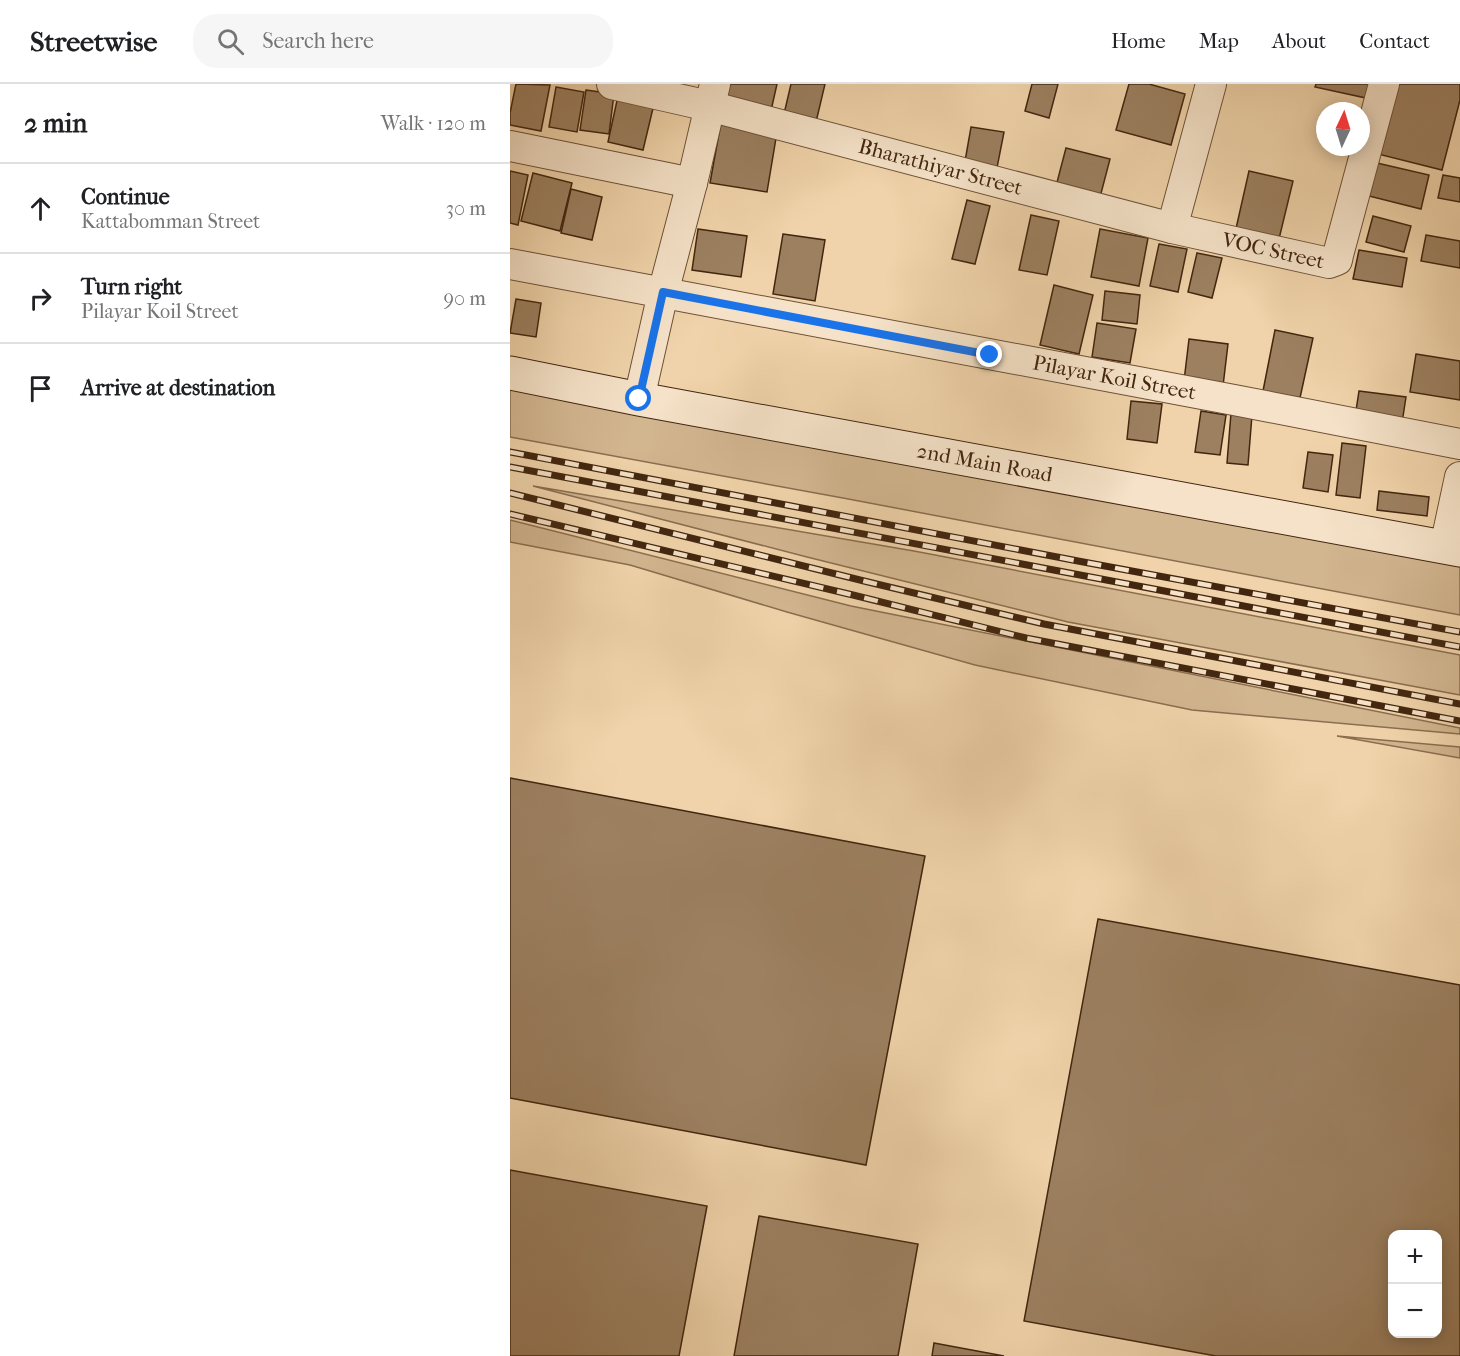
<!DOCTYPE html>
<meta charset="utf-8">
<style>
:root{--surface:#fff;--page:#f6f6f6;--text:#202124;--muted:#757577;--line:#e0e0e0}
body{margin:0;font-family:"IM FELL French Canon",serif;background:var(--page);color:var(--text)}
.controls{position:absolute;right:18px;bottom:18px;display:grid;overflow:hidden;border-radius:12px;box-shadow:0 3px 15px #0003}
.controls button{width:54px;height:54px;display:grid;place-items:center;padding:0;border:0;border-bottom:2px solid var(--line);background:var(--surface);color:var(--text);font:30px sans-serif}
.compass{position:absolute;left:806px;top:18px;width:54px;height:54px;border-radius:50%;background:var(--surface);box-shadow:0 3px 15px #0003;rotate:4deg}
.stop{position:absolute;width:18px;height:18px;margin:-14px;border:4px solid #1a73e8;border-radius:50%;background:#fff}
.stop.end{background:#1a73e8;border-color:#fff;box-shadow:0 2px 6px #0008}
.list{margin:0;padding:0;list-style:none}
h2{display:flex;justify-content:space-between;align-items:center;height:78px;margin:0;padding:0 24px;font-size:26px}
h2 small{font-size:20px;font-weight:400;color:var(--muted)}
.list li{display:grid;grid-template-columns:39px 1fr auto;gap:18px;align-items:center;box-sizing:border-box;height:90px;padding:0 24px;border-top:2px solid var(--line)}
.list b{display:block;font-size:22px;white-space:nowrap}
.list p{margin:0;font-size:20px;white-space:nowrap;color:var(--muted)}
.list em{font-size:20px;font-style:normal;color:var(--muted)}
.icon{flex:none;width:33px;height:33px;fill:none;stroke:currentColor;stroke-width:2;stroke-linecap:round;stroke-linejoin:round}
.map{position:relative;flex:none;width:950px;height:1272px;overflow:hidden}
header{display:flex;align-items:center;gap:36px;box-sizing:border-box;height:84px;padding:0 30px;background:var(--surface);border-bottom:2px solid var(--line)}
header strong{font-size:28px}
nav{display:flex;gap:33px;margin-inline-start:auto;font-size:21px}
.search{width:420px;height:54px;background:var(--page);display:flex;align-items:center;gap:15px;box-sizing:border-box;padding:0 21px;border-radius:24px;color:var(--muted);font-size:22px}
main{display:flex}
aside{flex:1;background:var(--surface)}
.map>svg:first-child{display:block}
</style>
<header>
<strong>Streetwise</strong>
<div class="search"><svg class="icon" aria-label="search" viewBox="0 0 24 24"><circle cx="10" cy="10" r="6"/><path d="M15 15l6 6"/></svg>Search here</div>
<nav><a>Home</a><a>Map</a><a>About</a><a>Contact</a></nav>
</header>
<main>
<aside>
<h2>2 min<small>Walk · 120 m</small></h2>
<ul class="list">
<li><svg class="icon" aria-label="ahead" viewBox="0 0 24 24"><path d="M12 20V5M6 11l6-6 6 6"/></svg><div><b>Continue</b><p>Kattabomman Street</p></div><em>30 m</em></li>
<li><svg class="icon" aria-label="right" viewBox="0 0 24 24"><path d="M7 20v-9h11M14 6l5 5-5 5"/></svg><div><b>Turn right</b><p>Pilayar Koil Street</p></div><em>90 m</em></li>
<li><svg class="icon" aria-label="arrive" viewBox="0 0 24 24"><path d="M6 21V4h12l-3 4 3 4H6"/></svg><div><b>Arrive at destination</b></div></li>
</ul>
</aside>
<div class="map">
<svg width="950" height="1272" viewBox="0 0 950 1272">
<rect width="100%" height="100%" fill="#f0d3aa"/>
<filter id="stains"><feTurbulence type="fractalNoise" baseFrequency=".00333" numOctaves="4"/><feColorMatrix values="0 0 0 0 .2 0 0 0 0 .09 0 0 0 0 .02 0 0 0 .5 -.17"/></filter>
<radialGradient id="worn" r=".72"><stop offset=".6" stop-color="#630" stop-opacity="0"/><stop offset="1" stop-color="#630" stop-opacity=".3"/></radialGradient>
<g fill="#d2b690" stroke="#8a6e50" stroke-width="1.5">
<path d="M 0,304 L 950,477 L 950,531 L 333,414 L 0,353 Z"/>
<path d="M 23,402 L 404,467 L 950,571 L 950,611 L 558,538 L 297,473 Z"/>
<path d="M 0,436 L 341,522 L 950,644 L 950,650 L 682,626 L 465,581 L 277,528 L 120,481 L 0,458 Z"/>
<path d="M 827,652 L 950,663 L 950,674 Z"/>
</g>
<g fill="#9c8060" stroke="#42260f" stroke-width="1.5" fill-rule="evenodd">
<path d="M 6,0 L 40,1 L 31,47 L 0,41 L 0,29 Z"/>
<path d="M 220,0 L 267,0 L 260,31 L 215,20 Z"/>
<path d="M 281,0 L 315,0 L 306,38 L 274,30 Z"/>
<path d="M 522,0 L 548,0 L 539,34 L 515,27 Z"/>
<path d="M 619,0 L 639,0 L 675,10 L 661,61 L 606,46 Z"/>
<path d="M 806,0 L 860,0 L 856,14 L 805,3 Z"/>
<path d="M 886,0 L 950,0 L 950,16 L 932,86 L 868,70 Z"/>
<path d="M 46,3 L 74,8 L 67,48 L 39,43 Z"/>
<path d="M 76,6 L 104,10 L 99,50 L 70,46 Z"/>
<path d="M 108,12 L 144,20 L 133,66 L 98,58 Z"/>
<path d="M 211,38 L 267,48 L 257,108 L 200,99 Z"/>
<path d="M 461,43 L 494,48 L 486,89 L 454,83 Z"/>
<path d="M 556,64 L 600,75 L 589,117 L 545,106 Z"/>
<path d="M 867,79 L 919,91 L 911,125 L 859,112 Z"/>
<path d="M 0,87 L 18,91 L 8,141 L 0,139 Z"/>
<path d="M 739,87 L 783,97 L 768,159 L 725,149 Z"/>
<path d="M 23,89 L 62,99 L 50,147 L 11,137 Z"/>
<path d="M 933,91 L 950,94 L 950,118 L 928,114 Z"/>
<path d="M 61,105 L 92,113 L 82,156 L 51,149 Z"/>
<path d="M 457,116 L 480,122 L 465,180 L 442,175 Z"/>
<path d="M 521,131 L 549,137 L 537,191 L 509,186 Z"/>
<path d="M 863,132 L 901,142 L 894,168 L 856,158 Z"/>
<path d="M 188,145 L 237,152 L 231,193 L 182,186 Z"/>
<path d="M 590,145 L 638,154 L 629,202 L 581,193 Z"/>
<path d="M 273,150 L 315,156 L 305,217 L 263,210 Z"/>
<path d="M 916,151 L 950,157 L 950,184 L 911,177 Z"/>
<path d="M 649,160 L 677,165 L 668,208 L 640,202 Z"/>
<path d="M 849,166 L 897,174 L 892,203 L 843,195 Z"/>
<path d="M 687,169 L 712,174 L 702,214 L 678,208 Z"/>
<path d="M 544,201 L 583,211 L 569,270 L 530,261 Z"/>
<path d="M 595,207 L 630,211 L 627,240 L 592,236 Z"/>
<path d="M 6,215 L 31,219 L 26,253 L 0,249 Z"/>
<path d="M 587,239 L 626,245 L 620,279 L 582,273 Z"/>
<path d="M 765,246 L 803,254 L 790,314 L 753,307 Z"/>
<path d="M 679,255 L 718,260 L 713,302 L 674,297 Z"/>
<path d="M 906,270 L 950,277 L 950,316 L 900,308 Z"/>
<path d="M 849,307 L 896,313 L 892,339 L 845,333 Z"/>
<path d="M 621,317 L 652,320 L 647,359 L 617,355 Z"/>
<path d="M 691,327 L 716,331 L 710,371 L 685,368 Z"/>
<path d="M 721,329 L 742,331 L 738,381 L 717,379 Z"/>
<path d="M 832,359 L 856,362 L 850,414 L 826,411 Z"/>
<path d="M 798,368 L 823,371 L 818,408 L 793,404 Z"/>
<path d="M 869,407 L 919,413 L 917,432 L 867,426 Z"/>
<path d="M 0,694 L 415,772 L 356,1081 L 0,1014 Z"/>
<path d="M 588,835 L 950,901 L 950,1272 L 706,1272 L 514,1237 ZM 882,1150 L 928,1150 L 928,1250 L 882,1250 Z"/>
<path d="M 0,1086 L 197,1122 L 169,1272 L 0,1272 Z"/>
<path d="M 249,1132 L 408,1160 L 388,1272 L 224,1272 Z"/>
<path d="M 424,1259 L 494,1272 L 422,1272 Z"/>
</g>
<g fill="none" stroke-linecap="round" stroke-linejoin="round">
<g stroke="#6e5136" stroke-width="32">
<g id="street">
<path id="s1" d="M 102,0 L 199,22 L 662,144 L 819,179 L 827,176 L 828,171 L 874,0"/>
<path d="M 0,62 L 182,99"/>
<path d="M 662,144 L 701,0"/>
<path id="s2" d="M 0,180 L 724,316 L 950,360"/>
<path d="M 129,315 L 153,209 L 182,99 L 205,0"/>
<path d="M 935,463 L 950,393"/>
</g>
</g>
<g stroke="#42260f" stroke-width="35">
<g id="secondary">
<path id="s3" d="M 0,289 L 129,315 L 950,466"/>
</g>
</g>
<use href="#street" stroke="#f5e2c8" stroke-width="30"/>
<use href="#secondary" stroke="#f5e2c8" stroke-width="33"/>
<g stroke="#42260f" stroke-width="7">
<g id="rail">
<path d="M 0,368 L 568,477 L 950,548"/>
<path d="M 0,383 L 950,563"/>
<path d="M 0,409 L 354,497 L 534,540 L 950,620"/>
<path d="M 0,430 L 343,511 L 516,554 L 950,637"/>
</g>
</g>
<use href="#rail" stroke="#f5e2c8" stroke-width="4.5" stroke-dasharray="14" stroke-linecap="butt"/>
</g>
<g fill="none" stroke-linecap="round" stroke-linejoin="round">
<path stroke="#1a73e8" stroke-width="8" d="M 129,315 L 153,208 L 480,271"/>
</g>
<g text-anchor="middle" stroke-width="4.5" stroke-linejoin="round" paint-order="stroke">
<g font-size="21" fill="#42260f" stroke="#f5e2c8">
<text dy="7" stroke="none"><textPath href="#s1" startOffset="339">Bharathiyar Street</textPath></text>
<text dy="7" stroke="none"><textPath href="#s1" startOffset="682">VOC Street</textPath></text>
<text dy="7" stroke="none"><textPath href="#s2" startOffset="615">Pilayar Koil Street</textPath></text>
<text dy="7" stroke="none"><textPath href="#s3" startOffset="483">2nd Main Road</textPath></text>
</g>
</g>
<rect width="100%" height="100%" filter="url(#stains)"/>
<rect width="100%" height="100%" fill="url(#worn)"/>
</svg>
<div class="controls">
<button>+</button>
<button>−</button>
</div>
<svg class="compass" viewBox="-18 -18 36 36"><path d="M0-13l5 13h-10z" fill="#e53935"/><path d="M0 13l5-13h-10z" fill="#757577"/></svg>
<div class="stop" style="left:129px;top:315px"></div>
<div class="stop end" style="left:480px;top:271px"></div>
</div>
</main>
